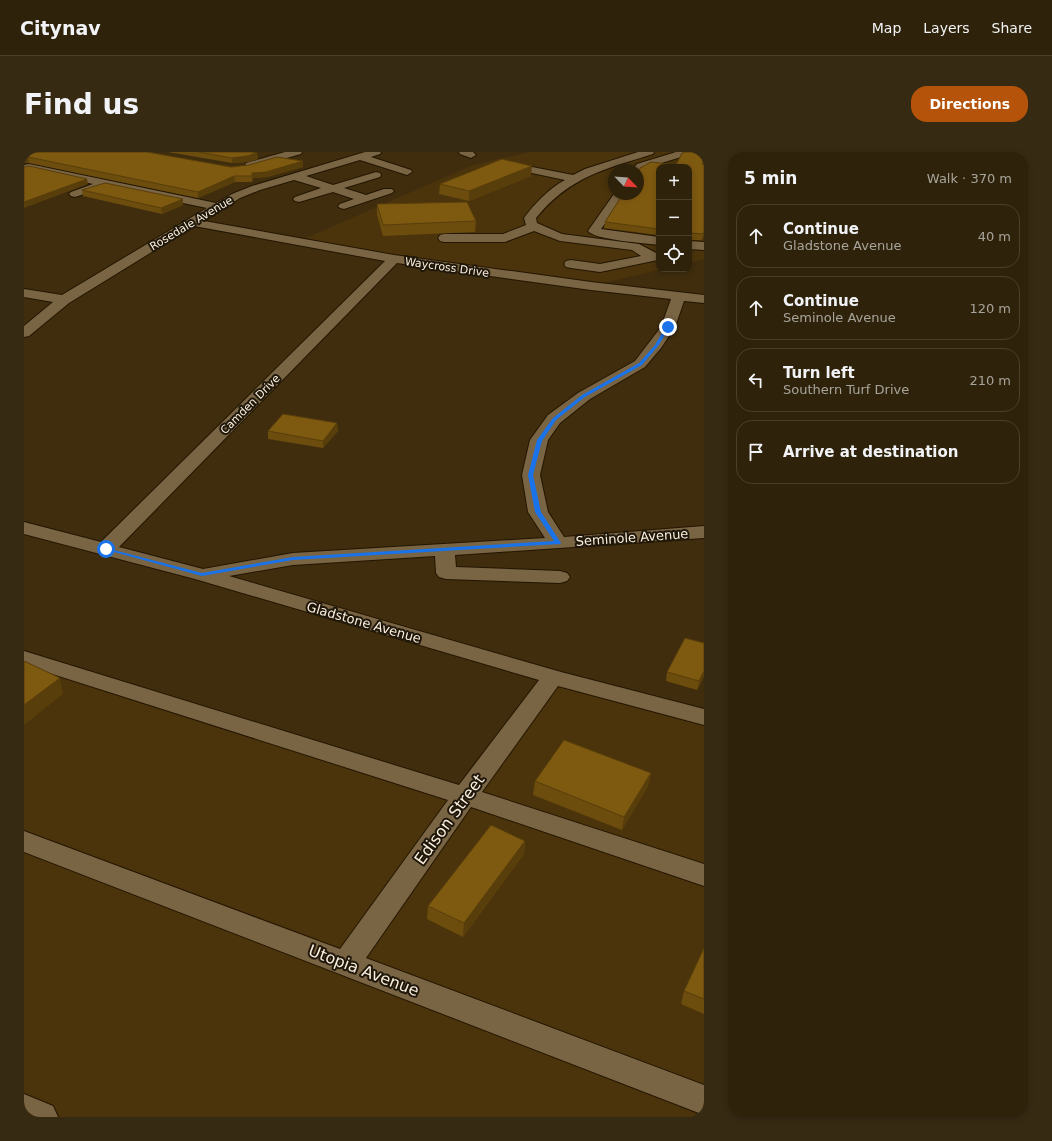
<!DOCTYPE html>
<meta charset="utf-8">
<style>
:root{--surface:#2f220a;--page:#372a13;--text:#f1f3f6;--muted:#a7a49c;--line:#4a3f2b;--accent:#b45309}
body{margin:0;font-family:"DejaVu Sans",sans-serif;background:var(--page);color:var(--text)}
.controls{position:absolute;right:12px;top:12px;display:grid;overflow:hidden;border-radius:8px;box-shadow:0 2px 6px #0003}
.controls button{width:36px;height:36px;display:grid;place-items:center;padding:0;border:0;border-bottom:1px solid var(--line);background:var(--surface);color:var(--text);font:20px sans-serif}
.compass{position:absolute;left:584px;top:12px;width:36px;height:36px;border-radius:50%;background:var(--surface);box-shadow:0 2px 6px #0003;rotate:115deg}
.stop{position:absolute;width:12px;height:12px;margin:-9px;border:3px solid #1a73e8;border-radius:50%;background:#fff}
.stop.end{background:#1a73e8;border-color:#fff;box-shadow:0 1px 4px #0008}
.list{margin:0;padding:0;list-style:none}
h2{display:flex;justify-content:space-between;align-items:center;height:52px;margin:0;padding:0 16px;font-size:17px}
h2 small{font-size:13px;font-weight:400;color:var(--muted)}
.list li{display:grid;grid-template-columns:26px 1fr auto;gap:12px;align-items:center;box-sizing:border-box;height:64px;margin:0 8px 8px;padding:0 8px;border:1px solid var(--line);border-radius:16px}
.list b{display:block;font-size:15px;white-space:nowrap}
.list p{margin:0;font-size:13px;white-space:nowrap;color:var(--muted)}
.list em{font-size:13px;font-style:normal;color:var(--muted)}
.icon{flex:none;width:22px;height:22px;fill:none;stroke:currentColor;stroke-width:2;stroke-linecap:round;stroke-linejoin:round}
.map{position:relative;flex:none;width:680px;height:965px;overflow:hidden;border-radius:16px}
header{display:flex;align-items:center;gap:24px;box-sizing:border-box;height:56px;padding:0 20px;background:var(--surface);border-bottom:1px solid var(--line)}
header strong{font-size:19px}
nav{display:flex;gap:22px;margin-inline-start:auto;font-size:14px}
.intro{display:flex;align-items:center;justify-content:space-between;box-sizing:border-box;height:96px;padding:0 24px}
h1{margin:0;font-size:28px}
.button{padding:10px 18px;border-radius:16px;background:var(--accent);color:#fff;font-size:14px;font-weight:700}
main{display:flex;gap:24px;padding:0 24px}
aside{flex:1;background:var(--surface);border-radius:16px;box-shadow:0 2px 6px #0003}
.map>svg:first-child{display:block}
</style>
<header>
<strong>Citynav</strong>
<nav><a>Map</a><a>Layers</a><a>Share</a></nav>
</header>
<div class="intro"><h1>Find us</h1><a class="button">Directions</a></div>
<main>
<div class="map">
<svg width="680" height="965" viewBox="0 0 680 965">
<rect width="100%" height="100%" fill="#3f2d0d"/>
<g fill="#4b340b" fill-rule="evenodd">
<path d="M 506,0 L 674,0 L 680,3 L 680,107 L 665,111 L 665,15 L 635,15 L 635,117 L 639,117 L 567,134 L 273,90 L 449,13 ZM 590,18 L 614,18 L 614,42 L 590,42 Z"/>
<path d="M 0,506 L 441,644 L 529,525 L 680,565 L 680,965 L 0,965 Z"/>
</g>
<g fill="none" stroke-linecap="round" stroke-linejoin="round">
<g stroke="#231601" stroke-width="2">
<g id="minor">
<path d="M 261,0 L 278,0 L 277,2 L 226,16 L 221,13 L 222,11 Z"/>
<path d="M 341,0 L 357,0 L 356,2 L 347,5 L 387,18 L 388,20 L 383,23 L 336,8 L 282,24 L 309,33 L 352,20 L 356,21 L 357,23 L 356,25 L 320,36 L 342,43 L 360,37 L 368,37 L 370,39 L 368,41 L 320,57 L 316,56 L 314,54 L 316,52 L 330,47 L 309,40 L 275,50 L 271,49 L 269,47 L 271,45 L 297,36 L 270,28 L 236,38 L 216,46 L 180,69 L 370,103 L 567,130 L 680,143 L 680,151 L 660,149 L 651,175 L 637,196 L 621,215 L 566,247 L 536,271 L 524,288 L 516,323 L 524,360 L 540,385 L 680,374 L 680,386 L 431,403 L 432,415 L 536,419 L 543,421 L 546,425 L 543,429 L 536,431 L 422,427 L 415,425 L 412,421 L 411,404 L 269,413 L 205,424 L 537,520 L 680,557 L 680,573 L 534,534 L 458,640 L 680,712 L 680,734 L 447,655 L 342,806 L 680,933 L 680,963 L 0,700 L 0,679 L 316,797 L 424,648 L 0,513 L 0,499 L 435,633 L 515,528 L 171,427 L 0,382 L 0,370 L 77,390 L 361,109 L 170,74 L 45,151 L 5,184 L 0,185 L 0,174 L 29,150 L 0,145 L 0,137 L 38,143 L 183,56 L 82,35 L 51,45 L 47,44 L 45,42 L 47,40 L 69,32 L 6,18 L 0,20 L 0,13 L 5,12 L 192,51 L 208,42 L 228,34 ZM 373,111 L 567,138 L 647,147 L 637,175 L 611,209 L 554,241 L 524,263 L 506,288 L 498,323 L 504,360 L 521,386 L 269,401 L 179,417 L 95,395 Z"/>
<path d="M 435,0 L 449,0 L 452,3 L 447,6 L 436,2 Z"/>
<path d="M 614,0 L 630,0 L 629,2 C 581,17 545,25 512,66 L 513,71 L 538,82 L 615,92 L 634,102 L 635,104 L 634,108 L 576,120 L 547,116 L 542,115 L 540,112 L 542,109 L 547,108 L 576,112 L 617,104 L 608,98 L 536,89 L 510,79 L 481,90 L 420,90 L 416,89 L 414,86 L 416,83 L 420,82 L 479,82 L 502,73 L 500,66 C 510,52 526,36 541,28 L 474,14 L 473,12 L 474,10 L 478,9 L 549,23 L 561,17 Z"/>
<path d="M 652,0 L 668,0 L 667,2 L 621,16 L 614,21 L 614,18 L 608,18 L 613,12 Z"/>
<path d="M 590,42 L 602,42 L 577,77 L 635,85 L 635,93 C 622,91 570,88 564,79 Z"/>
<path d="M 665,89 L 680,90 L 680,98 L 665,97 Z"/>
<path d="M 0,942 L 29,954 L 34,965 L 0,965 Z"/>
</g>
</g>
<use href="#minor" fill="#796444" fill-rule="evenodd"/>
</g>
<g fill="#6c4d0e">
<path d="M 0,0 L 207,15 L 279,9 L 279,15 L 243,25 L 229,26 L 228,30 L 211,30 L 174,46 L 5,11 L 0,11 Z"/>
<path d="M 144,0 L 227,0 L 233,1 L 234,7 L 224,10 L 208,11 Z"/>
<path d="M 661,0 L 680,0 L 680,82 L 678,88 L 665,88 L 665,15 L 635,15 L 635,83 L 580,76 L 581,70 L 599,42 L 614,42 L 614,20 L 616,16 L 627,10 L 652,13 L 658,1 Z"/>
<path d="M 507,24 L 445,49 L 415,42 L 416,32 Z"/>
<path d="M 58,38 L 159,53 L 138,62 L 59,44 Z"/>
<path d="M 353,52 L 452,69 L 451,80 L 359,84 L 353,63 Z"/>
<path d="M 313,271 L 314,279 L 299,296 L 244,287 L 244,279 Z"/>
<path d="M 680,491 L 680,524 L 673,538 L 642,529 L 643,520 Z"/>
<path d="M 627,621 L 624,634 L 598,678 L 509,643 L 511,629 Z"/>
<path d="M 501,689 L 500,702 L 439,785 L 403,767 L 404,754 Z"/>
<path d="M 680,796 L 680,862 L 657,852 L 660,839 Z"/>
</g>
<g fill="#583e0b">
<path d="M 233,1 L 234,7 L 224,10 L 208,11 L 208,6 Z"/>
<path d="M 4,5 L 5,11 L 0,11 L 0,6 Z"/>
<path d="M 279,9 L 279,15 L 243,25 L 229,26 L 228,30 L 228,21 Z"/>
<path d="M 508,14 L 507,24 L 445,49 L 445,39 Z"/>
<path d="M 210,24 L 211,30 L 174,46 L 174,40 Z"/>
<path d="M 63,27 L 64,32 L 0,56 L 0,50 Z"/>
<path d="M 159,47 L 159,53 L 138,62 L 137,56 Z"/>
<path d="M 680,79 L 680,82 L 678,88 L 679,82 Z"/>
<path d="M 313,271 L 314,279 L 299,296 L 299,289 Z"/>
<path d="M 680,519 L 680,524 L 673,538 L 675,529 Z"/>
<path d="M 36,526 L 39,542 L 0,573 L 0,553 Z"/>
<path d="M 627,621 L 624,634 L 598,678 L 600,665 Z"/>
<path d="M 501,689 L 500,702 L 439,785 L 440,771 Z"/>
</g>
<g fill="#7e5910" stroke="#583e0b">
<path d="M 0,0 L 123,0 L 207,15 L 225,13 L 253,5 L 279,9 L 242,20 L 228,21 L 228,24 L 210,24 L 174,40 L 4,5 L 0,6 Z"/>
<path d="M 175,0 L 227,0 L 233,1 L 223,4 L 208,6 Z"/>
<path d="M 661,0 L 680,0 L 680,9 L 678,12 L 680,13 L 680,79 L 679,82 L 666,81 L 665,83 L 665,15 L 635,15 L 635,77 L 581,70 L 599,42 L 614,42 L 614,20 L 616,16 L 627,10 L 652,13 L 658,1 Z"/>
<path d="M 478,7 L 508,14 L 445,39 L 416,32 Z"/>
<path d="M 5,14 L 63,27 L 0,50 L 0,15 Z"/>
<path d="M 81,31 L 159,47 L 137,56 L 58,38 Z"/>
<path d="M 443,50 L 452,69 L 359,73 L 353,52 Z"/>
<path d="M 259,262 L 313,271 L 299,289 L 244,279 Z"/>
<path d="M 661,486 L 680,491 L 680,519 L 675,529 L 643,520 Z"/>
<path d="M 0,509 L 36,526 L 0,553 Z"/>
<path d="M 540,588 L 627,621 L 600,665 L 511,629 Z"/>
<path d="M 467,673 L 501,689 L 440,771 L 404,754 Z"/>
<path d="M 680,796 L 680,847 L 660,839 Z"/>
</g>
<path fill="#1a73e8" d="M 642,174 L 646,175 L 634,194 L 618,213 L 561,245 L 532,268 L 518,289 L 509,323 L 517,360 L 537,391 L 536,392 L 269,408 L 178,424 L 79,397 L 82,396 L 178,421 L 269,405 L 530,389 L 511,360 L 504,323 L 513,288 L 529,266 L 558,243 L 615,211 L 631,193 Z"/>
<g text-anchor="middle" stroke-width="4" stroke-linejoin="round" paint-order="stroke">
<g font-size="11" fill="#fbefde" stroke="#1f170a">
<text transform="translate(167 71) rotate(-31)" y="4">Rosedale Avenue</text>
<text transform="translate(423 115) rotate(8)" y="4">Waycross Drive</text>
<text transform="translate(226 252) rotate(-45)" y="4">Camden Drive</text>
</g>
<g font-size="13" fill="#fbefde" stroke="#1f170a">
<text transform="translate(608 385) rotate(-4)" y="5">Seminole Avenue</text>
<text transform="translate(340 470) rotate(16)" y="5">Gladstone Avenue</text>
</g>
<g font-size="16" fill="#fbefde" stroke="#1f170a">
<text transform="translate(425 667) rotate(-54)" y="6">Edison Street</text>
<text transform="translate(340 818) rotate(21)" y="6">Utopia Avenue</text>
</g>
</g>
</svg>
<div class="controls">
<button>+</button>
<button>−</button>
<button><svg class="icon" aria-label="locate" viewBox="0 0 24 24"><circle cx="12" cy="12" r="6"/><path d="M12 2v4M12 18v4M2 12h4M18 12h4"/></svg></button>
</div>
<svg class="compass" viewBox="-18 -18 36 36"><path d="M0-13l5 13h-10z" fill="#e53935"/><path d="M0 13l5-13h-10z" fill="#a7a49c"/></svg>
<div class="stop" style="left:82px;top:397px"></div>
<div class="stop end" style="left:644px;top:175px"></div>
</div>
<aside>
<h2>5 min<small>Walk · 370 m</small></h2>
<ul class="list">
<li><svg class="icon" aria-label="ahead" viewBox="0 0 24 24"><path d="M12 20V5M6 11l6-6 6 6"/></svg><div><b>Continue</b><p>Gladstone Avenue</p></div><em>40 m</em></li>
<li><svg class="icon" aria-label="ahead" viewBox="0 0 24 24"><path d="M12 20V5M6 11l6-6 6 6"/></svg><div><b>Continue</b><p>Seminole Avenue</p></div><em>120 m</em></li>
<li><svg class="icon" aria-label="left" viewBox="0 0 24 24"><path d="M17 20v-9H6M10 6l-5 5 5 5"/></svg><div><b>Turn left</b><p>Southern Turf Drive</p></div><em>210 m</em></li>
<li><svg class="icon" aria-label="arrive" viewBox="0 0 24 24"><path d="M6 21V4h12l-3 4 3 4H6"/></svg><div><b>Arrive at destination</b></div></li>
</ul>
</aside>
</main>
